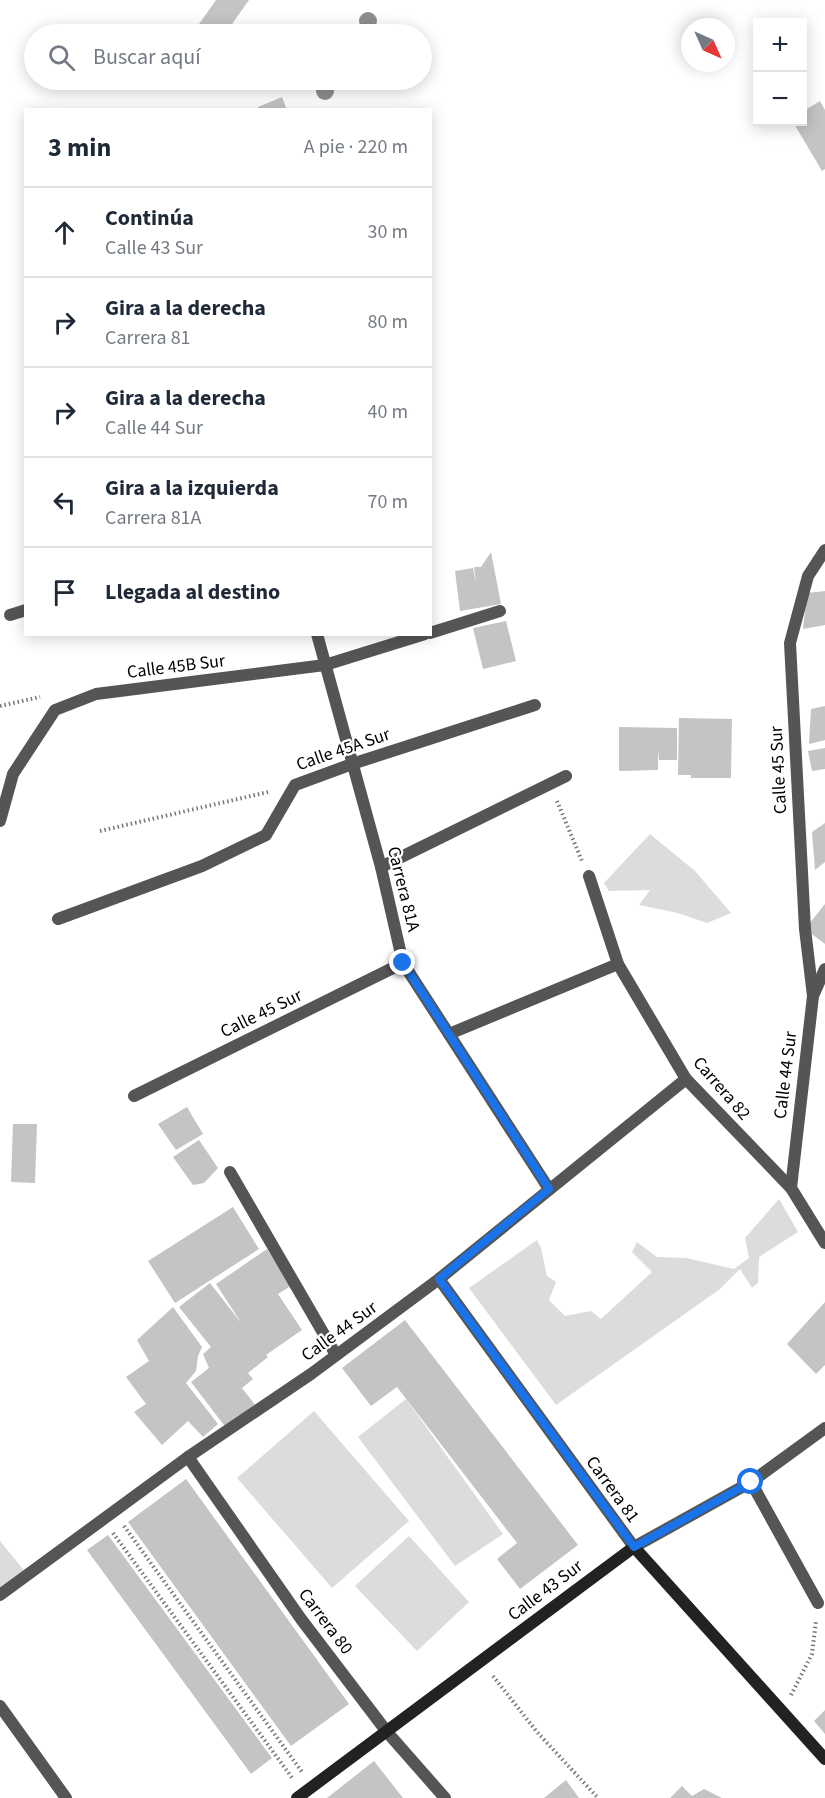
<!DOCTYPE html>
<html lang="es">
<meta charset="utf-8">
<style>
:root{--surface:#fff;--page:#f2f2f3;--text:#1f2937;--muted:#747a83;--line:#e0e1e3}
body{margin:0;font-family:"Source Sans 3",sans-serif;background:var(--page);color:var(--text)}
.controls{position:absolute;right:18px;top:18px;display:grid;overflow:hidden;border-radius:0px;box-shadow:0 3px 15px #0003}
.controls button{width:54px;height:54px;display:grid;place-items:center;padding:0;border:0;border-bottom:2px solid var(--line);background:var(--surface);color:var(--text);font:30px sans-serif}
.compass{position:absolute;left:681px;top:18px;width:54px;height:54px;border-radius:50%;background:var(--surface);box-shadow:0 3px 15px #0003;rotate:135deg}
.stop{position:absolute;width:18px;height:18px;margin:-14px;border:4px solid #1a73e8;border-radius:50%;background:#fff}
.stop.end{background:#1a73e8;border-color:#fff;box-shadow:0 2px 6px #0008}
.list{margin:0;padding:0;list-style:none}
h2{display:flex;justify-content:space-between;align-items:center;height:78px;margin:0;padding:0 24px;font-size:26px}
h2 small{font-size:20px;font-weight:400;color:var(--muted)}
.list li{display:grid;grid-template-columns:39px 1fr auto;gap:18px;align-items:center;box-sizing:border-box;height:90px;padding:0 24px;border-top:2px solid var(--line)}
.list b{display:block;font-size:22px;white-space:nowrap}
.list p{margin:0;font-size:20px;white-space:nowrap;color:var(--muted)}
.list em{font-size:20px;font-style:normal;color:var(--muted)}
.icon{flex:none;width:33px;height:33px;fill:none;stroke:currentColor;stroke-width:2;stroke-linecap:round;stroke-linejoin:round}
.map{position:relative;flex:none;width:825px;height:1798px;overflow:hidden}
.search{position:absolute;background:var(--surface);box-shadow:0 3px 15px #0003;left:24px;top:24px;width:408px;height:66px;display:flex;align-items:center;gap:15px;box-sizing:border-box;padding:0 21px;border-radius:33px;color:var(--muted);font-size:22px}
.panel{position:absolute;background:var(--surface);box-shadow:0 3px 15px #0003;left:24px;top:108px;width:408px;height:528px;border-radius:0px}
.map>svg:first-child{display:block}
</style>
<div class="map">
<svg width="825" height="1798" viewBox="0 0 825 1798">
<rect width="100%" height="100%" fill="#fff"/>
<g fill="#dcdcdc">
<path d="M 650,834 L 695,871 L 731,913 L 707,923 L 678,913 L 639,905 L 650,890 L 609,891 L 604,883 Z"/>
<path d="M 779,1199 L 798,1232 L 759,1257 L 758,1283 L 752,1288 L 740,1269 L 720,1289 L 556,1405 L 469,1288 L 537,1240 L 541,1248 L 547,1276 L 556,1282 L 549,1300 L 565,1316 L 591,1311 L 601,1319 L 652,1272 L 632,1252 L 637,1242 L 657,1257 L 686,1258 L 734,1269 L 749,1258 L 745,1238 Z"/>
<path d="M 406,1399 L 503,1534 L 455,1566 L 358,1437 Z"/>
<path d="M 314,1411 L 409,1521 L 332,1588 L 237,1478 Z"/>
<path d="M 409,1536 L 469,1602 L 417,1651 L 355,1586 Z"/>
<path d="M 0,1541 L 27,1574 L 0,1595 Z"/>
</g>
<g fill="#c4c4c4">
<path d="M 216,0 L 249,0 L 225,34 L 192,34 Z"/>
<path d="M 282,97 L 287,110 L 259,110 L 258,107 Z"/>
<path d="M 820,101 L 825,110 L 825,169 L 822,171 L 793,122 L 802,122 L 802,112 Z"/>
<path d="M 491,552 L 501,604 L 460,611 L 455,571 L 473,568 L 476,583 L 474,567 L 481,567 Z"/>
<path d="M 825,591 L 825,625 L 803,629 L 807,593 Z"/>
<path d="M 506,621 L 516,661 L 483,669 L 473,628 Z"/>
<path d="M 825,706 L 825,740 L 809,744 L 811,709 Z"/>
<path d="M 679,718 L 732,719 L 731,778 L 691,778 L 691,775 L 678,775 Z"/>
<path d="M 619,727 L 677,728 L 677,760 L 659,760 L 658,749 L 658,770 L 619,771 Z"/>
<path d="M 825,748 L 825,769 L 812,771 L 808,751 Z"/>
<path d="M 825,823 L 825,862 L 815,870 L 812,832 Z"/>
<path d="M 825,904 L 825,944 L 805,929 Z"/>
<path d="M 187,1107 L 203,1134 L 176,1150 L 158,1124 Z"/>
<path d="M 13,1124 L 37,1124 L 35,1183 L 11,1182 Z"/>
<path d="M 199,1140 L 218,1168 L 204,1183 L 193,1185 L 173,1157 Z"/>
<path d="M 233,1207 L 259,1249 L 175,1303 L 148,1261 Z"/>
<path d="M 267,1249 L 291,1286 L 278,1294 L 302,1330 L 266,1355 L 268,1357 L 248,1373 L 253,1379 L 242,1388 L 256,1406 L 227,1429 L 191,1382 L 209,1368 L 203,1354 L 211,1347 L 179,1307 L 210,1283 L 242,1324 L 216,1284 Z"/>
<path d="M 825,1302 L 825,1365 L 816,1374 L 787,1344 Z"/>
<path d="M 173,1307 L 202,1347 L 198,1356 L 196,1371 L 186,1383 L 218,1424 L 203,1437 L 188,1421 L 162,1445 L 134,1412 L 146,1404 L 126,1377 L 149,1361 L 137,1340 Z"/>
<path d="M 405,1320 L 578,1545 L 520,1589 L 497,1559 L 517,1543 L 397,1387 L 371,1406 L 342,1368 Z"/>
<path d="M 186,1479 L 349,1704 L 291,1746 L 128,1522 Z"/>
<path d="M 108,1535 L 272,1758 L 251,1774 L 87,1550 Z"/>
<path d="M 825,1710 L 825,1734 L 814,1721 Z"/>
<path d="M 374,1761 L 403,1798 L 327,1798 Z"/>
<path d="M 566,1780 L 579,1798 L 544,1798 Z"/>
<path d="M 682,1786 L 692,1796 L 704,1789 L 722,1798 L 670,1798 Z"/>
</g>
<g fill="none" stroke-linecap="round" stroke-linejoin="round">
<g stroke="#777" stroke-width="4" stroke-dasharray="1.5 3" stroke-linecap="butt">
<path d="M 0,706 L 40,697"/>
<path d="M 557,801 L 582,861"/>
<path d="M 100,831 L 268,792"/>
<path d="M 124,1526 L 302,1772"/>
<path d="M 113,1533 L 293,1779"/>
<path d="M 493,1676 L 537,1732 L 598,1798"/>
<path d="M 791,1695 L 812,1654 L 816,1621"/>
</g>
<path stroke="#555" stroke-width="12" d="M 230,1172 L 336,1355"/>
<g stroke="#555" stroke-width="12">
<path d="M 10,615 L 26,610"/>
<path d="M 430,633 L 500,611"/>
<path d="M 317,634 L 381,867 L 403,963 L 549,1189"/>
<path d="M 0,821 L 13,774 L 55,710 L 96,694 L 325,665 L 425,634"/>
<path d="M 381,867 L 566,776"/>
<path d="M 589,876 L 618,964 L 686,1079 L 791,1188 L 825,1243"/>
<path d="M 58,919 L 202,866 L 266,835 L 295,785 L 352,764 L 535,705"/>
<path d="M 813,996 L 805,929 L 790,643 L 808,576 L 825,550"/>
<path d="M 449,1034 L 618,964"/>
<path d="M 134,1096 L 403,963"/>
<path d="M 791,1188 L 813,996 L 825,969"/>
<path d="M 439,1279 L 634,1547 L 751,1482 L 825,1428"/>
<path d="M 188,1457 L 301,1619 L 387,1732 L 445,1798"/>
<path d="M 751,1482 L 818,1603"/>
<path d="M 0,1595 L 188,1457 L 311,1374 L 439,1279 L 686,1079"/>
<path d="M 0,1706 L 66,1798"/>
</g>
<path stroke="#222" stroke-width="12" d="M 297,1798 L 634,1547 L 825,1759"/>
</g>
<g fill="#8f8f8f">
<circle cx="368" cy="21" r="9"/>
<circle cx="325" cy="91" r="9"/>
</g>
<g fill="none" stroke-linecap="round" stroke-linejoin="round">
<path stroke="#1a73e8" stroke-width="8" d="M 403,963 L 549,1189 L 439,1279 L 634,1547 L 751,1482"/>
</g>
<g text-anchor="middle" stroke-width="4.5" stroke-linejoin="round" paint-order="stroke">
<g font-size="18" fill="#000" stroke="#fff">
<text transform="translate(176 666) rotate(-7)" y="6">Calle 45B Sur</text>
<text transform="translate(343 749) rotate(-19)" y="6">Calle 45A Sur</text>
<text transform="translate(778 770) rotate(-93)" y="6">Calle 45 Sur</text>
<text transform="translate(404 889) rotate(76)" y="6">Carrera 81A</text>
<text transform="translate(261 1013) rotate(-26)" y="6">Calle 45 Sur</text>
<text transform="translate(785 1075) rotate(-83)" y="6">Calle 44 Sur</text>
<text transform="translate(722 1088) rotate(49)" y="6">Carrera 82</text>
<text transform="translate(339 1331) rotate(-36)" y="6">Calle 44 Sur</text>
<text transform="translate(613 1489) rotate(54)" y="6">Carrera 81</text>
<text transform="translate(545 1590) rotate(-37)" y="6">Calle 43 Sur</text>
<text transform="translate(326 1621) rotate(53)" y="6">Carrera 80</text>
</g>
</g>
</svg>
<div class="controls">
<button>+</button>
<button>−</button>
</div>
<svg class="compass" viewBox="-18 -18 36 36"><path d="M0-13l5 13h-10z" fill="#e53935"/><path d="M0 13l5-13h-10z" fill="#747a83"/></svg>
<div class="stop" style="left:751px;top:1482px"></div>
<div class="stop end" style="left:403px;top:963px"></div>
<div class="search"><svg class="icon" aria-label="search" viewBox="0 0 24 24"><circle cx="10" cy="10" r="6"/><path d="M15 15l6 6"/></svg>Buscar aquí</div>
<section class="panel">
<h2>3 min<small>A pie · 220 m</small></h2>
<ul class="list">
<li><svg class="icon" aria-label="ahead" viewBox="0 0 24 24"><path d="M12 20V5M6 11l6-6 6 6"/></svg><div><b>Continúa</b><p>Calle 43 Sur</p></div><em>30 m</em></li>
<li><svg class="icon" aria-label="right" viewBox="0 0 24 24"><path d="M7 20v-9h11M14 6l5 5-5 5"/></svg><div><b>Gira a la derecha</b><p>Carrera 81</p></div><em>80 m</em></li>
<li><svg class="icon" aria-label="right" viewBox="0 0 24 24"><path d="M7 20v-9h11M14 6l5 5-5 5"/></svg><div><b>Gira a la derecha</b><p>Calle 44 Sur</p></div><em>40 m</em></li>
<li><svg class="icon" aria-label="left" viewBox="0 0 24 24"><path d="M17 20v-9H6M10 6l-5 5 5 5"/></svg><div><b>Gira a la izquierda</b><p>Carrera 81A</p></div><em>70 m</em></li>
<li><svg class="icon" aria-label="arrive" viewBox="0 0 24 24"><path d="M6 21V4h12l-3 4 3 4H6"/></svg><div><b>Llegada al destino</b></div></li>
</ul>
</section>
</div>
